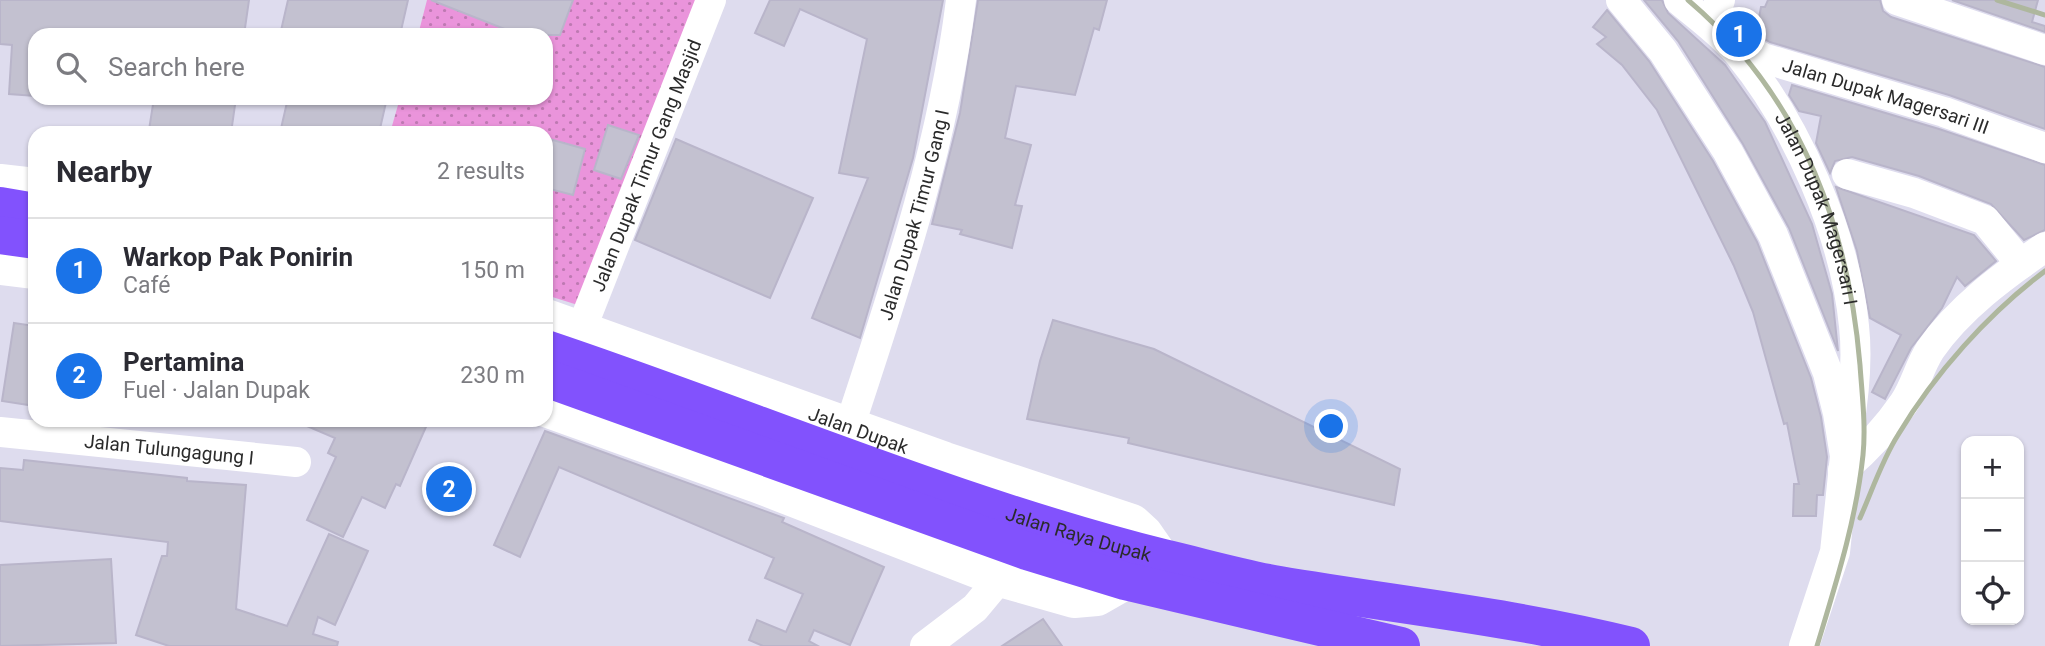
<!DOCTYPE html>
<meta charset="utf-8">
<style>
:root{--surface:#fff;--page:#f2f2f3;--text:#2b2b33;--muted:#7c7c81;--line:#e1e1e2;--accent:#1a73e8}
body{margin:0;font-family:Roboto,sans-serif;background:var(--page);color:var(--text)}
.controls{position:absolute;right:21px;bottom:21px;display:grid;overflow:hidden;border-radius:14px;box-shadow:0 2px 5px #0004}
.controls button{width:63px;height:63px;display:grid;place-items:center;padding:0;border:0;border-bottom:2px solid var(--line);background:var(--surface);color:var(--text);font:35px sans-serif}
.you{position:absolute;left:1332px;top:427px;width:24px;height:24px;margin:-18px;border:5px solid #fff;border-radius:50%;background:#1a73e8;box-shadow:0 0 0 10px #1a73e833}
.badge{display:grid;place-items:center;width:46px;height:46px;border-radius:50%;background:var(--accent);color:#fff;font-size:23px;font-weight:700}
.pin{position:absolute;translate:-50% -50%;border:4px solid #fff;box-shadow:0 2px 7px #0006}
.list{margin:0;padding:0;list-style:none}
h2{display:flex;justify-content:space-between;align-items:center;height:91px;margin:0;padding:0 28px;font-size:30px}
h2 small{font-size:23px;font-weight:400;color:var(--muted)}
.list li{display:grid;grid-template-columns:46px 1fr auto;gap:21px;align-items:center;box-sizing:border-box;height:105px;padding:0 28px;border-top:2px solid var(--line)}
.list b{display:block;font-size:26px;white-space:nowrap}
.list p{margin:0;font-size:23px;white-space:nowrap;color:var(--muted)}
.list em{font-size:23px;font-style:normal;color:var(--muted)}
.icon{flex:none;width:38px;height:38px;fill:none;stroke:currentColor;stroke-width:2;stroke-linecap:round;stroke-linejoin:round}
.map{position:relative;flex:none;width:2045px;height:646px;overflow:hidden}
.search{position:absolute;background:var(--surface);box-shadow:0 2px 5px #0004;left:28px;top:28px;width:525px;height:77px;display:flex;align-items:center;gap:18px;box-sizing:border-box;padding:0 24px;border-radius:21px;color:var(--muted);font-size:26px}
.panel{position:absolute;background:var(--surface);box-shadow:0 2px 5px #0004;left:28px;top:126px;width:525px;height:301px;border-radius:21px}
.map>svg:first-child{display:block}
</style>
<div class="map">
<svg width="2045" height="646" viewBox="0 0 2045 646">
<defs>
<pattern id="grass-dots" width="8" height="8" patternUnits="userSpaceOnUse" patternTransform="scale(1.75)"><rect width="8" height="8" fill="#ea94db"/><path d="M2 2h.1M6 6h.1" fill="none" stroke="#be79b2" stroke-width="1.8" stroke-linecap="round"/></pattern>
</defs>
<rect width="100%" height="100%" fill="#dedcee"/>
<path fill="url(#grass-dots)" d="M 427,0 L 698,0 L 581,306 L 546,295 L 546,133 L 390,133 L 400,98 L 546,98 L 546,35 L 418,35 Z"/>
<g fill="#c3c1d0" stroke="#b9b5ca" stroke-width="2">
<path d="M 0,0 L 249,0 L 244,35 L 35,35 L 35,96 L 9,94 L 12,45 L 0,44 Z"/>
<path d="M 288,0 L 408,0 L 400,35 L 280,35 Z"/>
<path d="M 431,0 L 573,0 L 560,35 L 520,35 Z"/>
<path d="M 770,0 L 943,0 L 913,158 L 860,338 L 812,318 L 868,178 L 839,173 L 867,39 L 800,9 L 784,46 L 755,33 Z"/>
<path d="M 978,0 L 1107,0 L 1099,30 L 1094,28 L 1075,95 L 1016,86 L 1005,138 L 1031,145 L 1015,205 L 1022,206 L 1012,248 L 960,234 L 962,230 L 932,224 L 960,113 Z"/>
<path d="M 1644,0 L 1662,0 L 1668,13 L 1725,65 L 1765,122 L 1812,224 L 1832,294 L 1838,351 L 1789,228 L 1743,144 L 1678,41 Z"/>
<path d="M 1768,0 L 1880,0 L 1883,11 L 1891,17 L 2045,67 L 2045,129 L 1949,95 L 1770,42 L 1756,34 L 1761,7 L 1765,7 Z"/>
<path d="M 1952,0 L 2038,0 L 2032,22 L 2045,26 L 2045,32 Z"/>
<path d="M 1607,10 L 1649,61 L 1713,161 L 1757,242 L 1811,378 L 1821,417 L 1827,457 L 1823,495 L 1817,495 L 1816,516 L 1793,516 L 1794,484 L 1799,484 L 1787,423 L 1784,424 L 1753,312 L 1734,266 L 1657,110 L 1622,65 L 1597,44 L 1606,37 L 1593,27 Z"/>
<path d="M 1792,85 L 1939,129 L 2045,165 L 2045,230 L 2024,240 L 1991,204 L 1919,176 L 1852,157 L 1835,161 L 1830,173 L 1816,143 L 1821,116 L 1799,111 L 1789,95 Z"/>
<path d="M 154,98 L 236,98 L 231,133 L 149,130 Z"/>
<path d="M 288,98 L 387,98 L 379,133 L 280,133 Z"/>
<path d="M 608,125 L 639,135 L 621,179 L 594,170 Z"/>
<path d="M 546,138 L 585,149 L 573,195 L 546,188 Z"/>
<path d="M 676,139 L 813,198 L 770,298 L 635,240 Z"/>
<path d="M 1836,187 L 1974,235 L 1996,261 L 1965,286 L 1957,277 L 1942,308 L 1911,348 L 1885,399 L 1872,392 L 1901,335 L 1870,318 L 1857,251 Z"/>
<path d="M 1053,320 L 1154,349 L 1400,469 L 1394,505 L 1128,443 L 1129,438 L 1027,419 L 1040,361 Z"/>
<path d="M 14,323 L 35,326 L 35,406 L 2,401 Z"/>
<path d="M 293,420 L 429,420 L 400,486 L 396,484 L 385,508 L 362,497 L 343,537 L 307,520 L 336,457 L 328,453 L 335,438 Z"/>
<path d="M 545,431 L 784,518 L 782,522 L 884,567 L 850,645 L 814,630 L 809,641 L 818,646 L 763,646 L 749,640 L 757,620 L 786,632 L 803,594 L 765,578 L 774,558 L 559,467 L 520,557 L 494,545 Z"/>
<path d="M 24,460 L 187,478 L 187,481 L 246,485 L 236,609 L 287,626 L 329,534 L 368,551 L 335,625 L 318,617 L 313,634 L 338,642 L 337,646 L 169,646 L 136,635 L 162,556 L 167,556 L 168,542 L 0,521 L 0,468 L 23,470 Z"/>
<path d="M 111,559 L 116,643 L 0,646 L 0,565 Z"/>
<path d="M 1043,619 L 1062,646 L 1002,646 Z"/>
</g>
<g fill="none" stroke-linecap="round" stroke-linejoin="round">
<g stroke="#fff" stroke-width="30">
<path d="M 1621,0 L 1663,51 L 1728,152 L 1773,235 L 1828,373 L 1838,413 L 1845,456 L 1835,552 L 1804,646"/>
<path id="s1" d="M 1679,0 C 1699,17 1723,34 1739,54 C 1797,125 1845,234 1854,326 C 1858,362 1854,397 1848,432"/>
<path id="s2" d="M 1720,0 C 1708,26 1742,47 1763,58 L 1944,112 L 2045,148"/>
<path d="M 1897,0 L 2045,50"/>
<path d="M 1847,174 L 1914,193 L 1985,220 L 2021,264"/>
<path id="s3" d="M 581,330 L 711,0"/>
<path id="s4" d="M 850,425 C 896,285 943,147 961,0"/>
<path id="s5" d="M 0,432 L 296,462"/>
<path d="M 1843,470 C 1865,451 1887,428 1904,403 C 1915,387 1919,367 1930,350 C 1959,308 2003,276 2045,247"/>
<path d="M 925,646 L 975,608 L 1000,578"/>
</g>
<g stroke="#fff" stroke-width="38">
<path d="M 0,183 L 35,187"/>
<path d="M 0,266 L 35,270"/>
<path id="s6" d="M 546,318 L 945,461 L 1132,523 L 1144,534 L 1160,557"/>
<path d="M 546,408 L 755,483 L 1000,578 L 1074,599 L 1097,597 L 1125,581"/>
</g>
<g stroke="#8252fd" stroke-width="38">
<path d="M 0,206 L 35,212"/>
<path d="M 0,235 L 35,240"/>
<path id="s7" d="M 546,349 C 752,418 952,505 1163,558 C 1202,567 1240,578 1279,585 C 1397,605 1515,617 1631,646"/>
<path d="M 546,378 L 1027,551 L 1125,581 L 1401,646"/>
</g>
<g stroke="#aeb79e" stroke-width="5">
<path d="M 1688,0 C 1799,94 1848,223 1860,365 C 1862,395 1866,425 1863,455 C 1856,521 1836,583 1817,646"/>
<path d="M 1997,0 L 2045,15"/>
<path d="M 1860,518 C 1872,491 1882,460 1898,435 C 1935,373 1988,314 2045,271"/>
</g>
</g>
<g text-anchor="middle" stroke-width="5" stroke-linejoin="round" paint-order="stroke">
<g font-size="19" fill="#2b2b2b" stroke="#fff">
<text dy="7" stroke="none"><textPath href="#s2" startOffset="208">Jalan Dupak Magersari III</textPath></text>
<text dy="7" stroke="none"><textPath href="#s3" startOffset="177">Jalan Dupak Timur Gang Masjid</textPath></text>
<text dy="7" stroke="none"><textPath href="#s1" startOffset="256">Jalan Dupak Magersari I</textPath></text>
<text dy="7" stroke="none"><textPath href="#s4" startOffset="220">Jalan Dupak Timur Gang I</textPath></text>
<text dy="7" stroke="none"><textPath href="#s6" startOffset="332">Jalan Dupak</textPath></text>
<text dy="7" stroke="none"><textPath href="#s5" startOffset="170">Jalan Tulungagung I</textPath></text>
<text dy="7" stroke="none"><textPath href="#s7" startOffset="564">Jalan Raya Dupak</textPath></text>
</g>
</g>
</svg>
<div class="controls">
<button>+</button>
<button>−</button>
<button><svg class="icon" aria-label="locate" viewBox="0 0 24 24"><circle cx="12" cy="12" r="6"/><path d="M12 2v4M12 18v4M2 12h4M18 12h4"/></svg></button>
</div>
<div class="you"></div>
<div class="pin badge" style="left:1739px;top:34px">1</div>
<div class="pin badge" style="left:449px;top:489px">2</div>
<div class="search"><svg class="icon" aria-label="search" viewBox="0 0 24 24"><circle cx="10" cy="10" r="6"/><path d="M15 15l6 6"/></svg>Search here</div>
<section class="panel">
<h2>Nearby<small>2 results</small></h2>
<ul class="list">
<li><span class="badge">1</span><div><b>Warkop Pak Ponirin</b><p>Café</p></div><em>150 m</em></li>
<li><span class="badge">2</span><div><b>Pertamina</b><p>Fuel · Jalan Dupak</p></div><em>230 m</em></li>
</ul>
</section>
</div>
